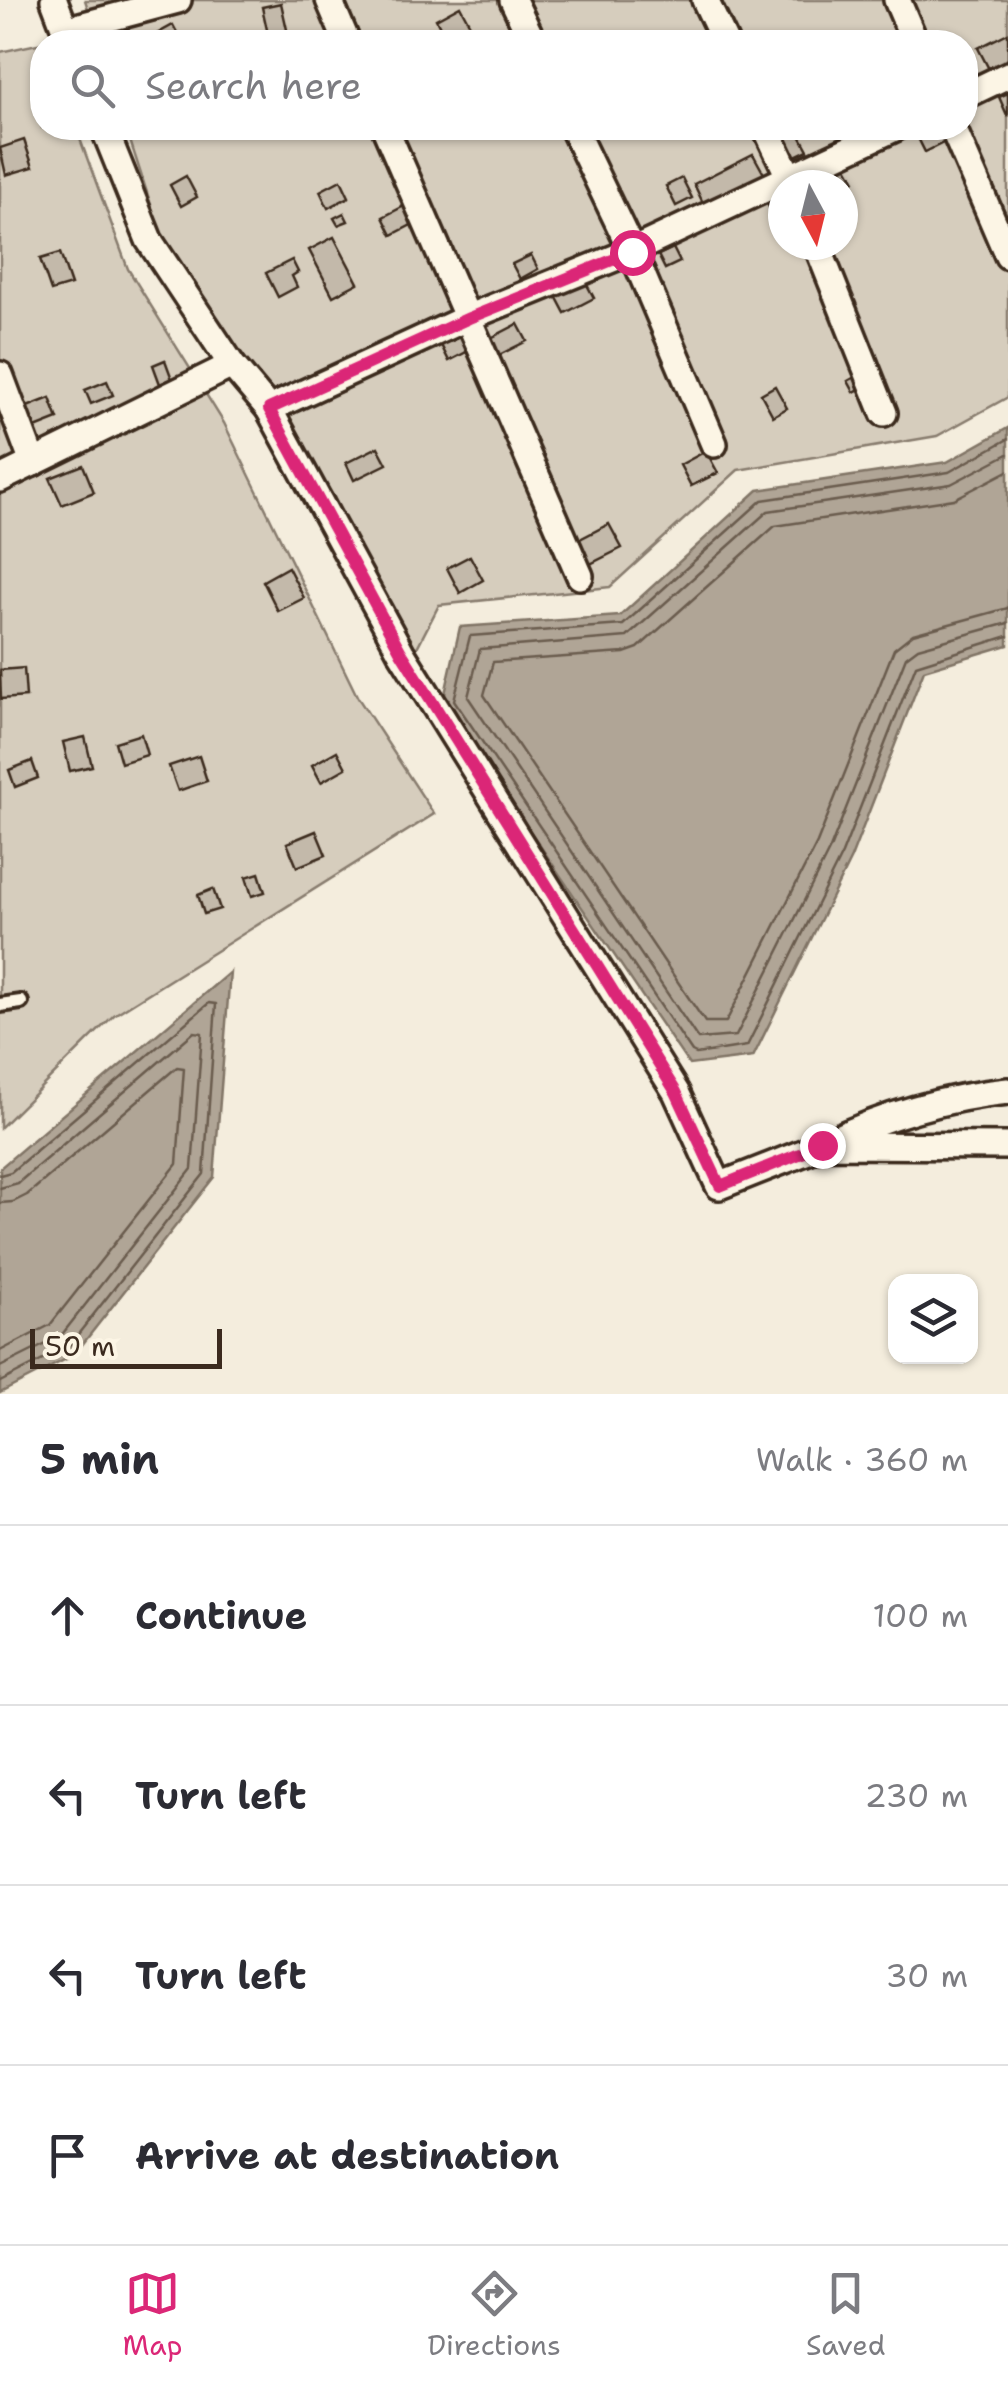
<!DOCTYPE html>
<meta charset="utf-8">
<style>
:root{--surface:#fff;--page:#f7f7f7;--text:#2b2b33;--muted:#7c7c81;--line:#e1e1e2;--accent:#db2777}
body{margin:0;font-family:"Shantell Sans",sans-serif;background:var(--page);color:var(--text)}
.controls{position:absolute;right:30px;bottom:30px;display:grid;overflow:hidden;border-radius:20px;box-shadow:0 2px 8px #0004}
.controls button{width:90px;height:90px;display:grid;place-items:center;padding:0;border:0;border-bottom:2px solid var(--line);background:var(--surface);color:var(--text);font:50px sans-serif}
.compass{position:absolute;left:768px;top:170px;width:90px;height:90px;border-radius:50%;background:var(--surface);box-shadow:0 2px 8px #0004;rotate:173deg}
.scale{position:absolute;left:30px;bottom:25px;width:192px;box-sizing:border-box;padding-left:10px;border:5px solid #3b2a1e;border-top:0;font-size:28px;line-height:35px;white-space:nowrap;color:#3b2a1e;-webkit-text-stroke:8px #fcf5e5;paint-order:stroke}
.stop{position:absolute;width:30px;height:30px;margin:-22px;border:8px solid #db2777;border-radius:50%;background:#fff}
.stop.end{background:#db2777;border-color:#fff;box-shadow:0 2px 10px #0008}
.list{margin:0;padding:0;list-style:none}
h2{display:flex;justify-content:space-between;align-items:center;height:130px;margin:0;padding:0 40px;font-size:42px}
h2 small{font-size:32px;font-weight:400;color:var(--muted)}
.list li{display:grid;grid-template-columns:65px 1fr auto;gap:30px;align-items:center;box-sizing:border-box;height:180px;padding:0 40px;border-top:2px solid var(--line)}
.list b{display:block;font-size:38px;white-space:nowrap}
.list em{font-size:32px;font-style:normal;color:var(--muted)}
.icon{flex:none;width:55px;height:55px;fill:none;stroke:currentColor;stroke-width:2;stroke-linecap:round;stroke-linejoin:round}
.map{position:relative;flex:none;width:1008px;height:1394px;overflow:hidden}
.search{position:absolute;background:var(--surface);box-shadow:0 2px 8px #0004;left:30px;right:30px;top:30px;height:110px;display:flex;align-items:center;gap:25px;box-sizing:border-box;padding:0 35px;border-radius:40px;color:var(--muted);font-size:38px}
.sheet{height:850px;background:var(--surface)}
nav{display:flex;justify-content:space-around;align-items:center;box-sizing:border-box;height:140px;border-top:2px solid var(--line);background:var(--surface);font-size:28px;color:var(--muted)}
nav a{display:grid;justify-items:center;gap:5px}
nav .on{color:var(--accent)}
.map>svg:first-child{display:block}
</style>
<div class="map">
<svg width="1008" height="1394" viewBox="0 0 1008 1394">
<rect width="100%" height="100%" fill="#f4eddd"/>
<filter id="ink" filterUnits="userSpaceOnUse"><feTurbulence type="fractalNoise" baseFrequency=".01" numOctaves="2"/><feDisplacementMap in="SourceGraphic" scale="20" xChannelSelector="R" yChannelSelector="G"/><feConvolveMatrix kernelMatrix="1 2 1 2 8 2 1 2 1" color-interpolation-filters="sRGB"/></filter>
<g filter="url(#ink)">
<g fill="#d6cdbd" stroke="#887c6e" stroke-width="2.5" fill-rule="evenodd">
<path d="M 85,0 L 1008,0 L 1008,397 L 937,436 L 738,470 L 610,587 L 439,605 L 408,665 L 334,497 L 160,233 L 126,128 L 966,128 L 966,42 L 99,42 ZM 783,185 L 843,185 L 843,245 L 783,245 Z"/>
<path d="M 42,43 L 42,128 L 76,128 L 128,269 L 224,423 L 358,698 L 434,814 L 114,1015 L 0,1128 L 0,52 Z"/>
</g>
<g fill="#b0a596" stroke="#817466" stroke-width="2.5">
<path d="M 1008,428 L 1008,645 L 924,670 L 851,858 L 753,1057 L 689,1065 L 443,703 L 460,627 L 620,616 L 758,490 L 947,462 Z"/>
<path d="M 230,972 L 214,1177 L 74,1355 L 0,1393 L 0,1168 Z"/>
</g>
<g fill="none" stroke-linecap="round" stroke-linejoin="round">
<g stroke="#6a5b4e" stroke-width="2.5">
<path d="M 1008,439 L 949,472 L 762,500 L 623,625 L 470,636 L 454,700 L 692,1052 L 696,1054 L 747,1046 L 842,854 L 916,665 L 1008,636"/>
<path d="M 1008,454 L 951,484 L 768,511 L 627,637 L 480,649 L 468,697 L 698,1039 L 736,1036 L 830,849 L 906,657 L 918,648 L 1008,623"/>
<path d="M 1008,471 L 954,499 L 775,526 L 638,648 L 624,653 L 493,662 L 484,695 L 705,1022 L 726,1022 L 817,843 L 894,649 L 913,634 L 1008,608"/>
<path d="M 0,1175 L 11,1172 L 209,1003 L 216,1004 L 204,1174 L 68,1347 L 0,1382"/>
<path d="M 0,1188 L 18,1183 L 194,1032 L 202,1033 L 192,1169 L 60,1337 L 0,1367"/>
<path d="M 0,1203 L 13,1202 L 27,1195 L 177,1067 L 184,1068 L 177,1164 L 50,1325 L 0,1351"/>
</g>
</g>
<g fill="#c3b9aa" stroke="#3b2a1e" stroke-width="2.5">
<path d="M 281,3 L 288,34 L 269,39 L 262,7 Z"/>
<path d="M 460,6 L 474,32 L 448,42 L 436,19 Z"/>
<path d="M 173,25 L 182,42 L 159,42 L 155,35 Z"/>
<path d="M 1008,33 L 1008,59 L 989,69 L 978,48 Z"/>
<path d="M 1008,93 L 1008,114 L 1007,115 L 999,97 Z"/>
<path d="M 927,128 L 942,128 L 949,140 L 925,152 L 916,134 Z"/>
<path d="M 797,130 L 808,150 L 787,160 L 777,141 Z"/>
<path d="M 24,140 L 33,167 L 6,175 L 0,148 Z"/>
<path d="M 753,154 L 764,174 L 704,205 L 694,184 Z"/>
<path d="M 845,163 L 855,181 L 843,188 L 843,185 L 802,185 Z"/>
<path d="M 186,176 L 197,197 L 181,206 L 170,185 Z"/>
<path d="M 682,178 L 692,198 L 676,206 L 666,186 Z"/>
<path d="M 341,180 L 349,197 L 328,208 L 320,191 Z"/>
<path d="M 783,195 L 783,220 L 777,223 L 767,203 Z"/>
<path d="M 410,203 L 419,221 L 392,235 L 383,217 Z"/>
<path d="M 344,213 L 348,221 L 338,225 L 334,218 Z"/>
<path d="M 334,237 L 358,283 L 333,296 L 309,250 Z"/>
<path d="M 673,248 L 680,262 L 665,269 L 658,255 Z"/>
<path d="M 60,253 L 71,285 L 51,291 L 40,259 Z"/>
<path d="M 531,255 L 538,269 L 520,279 L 512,264 Z"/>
<path d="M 292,260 L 298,272 L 292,276 L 297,287 L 278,297 L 266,273 Z"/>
<path d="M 585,281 L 594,298 L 565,313 L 556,296 Z"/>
<path d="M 518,324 L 527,341 L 497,356 L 489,339 Z"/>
<path d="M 465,331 L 474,348 L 449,361 L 440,343 Z"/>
<path d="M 165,360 L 172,379 L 160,384 L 153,365 Z"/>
<path d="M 857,376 L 863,387 L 854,392 L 848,381 Z"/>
<path d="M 107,381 L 113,395 L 91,404 L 85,390 Z"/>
<path d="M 775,386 L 787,408 L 773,416 L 761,394 Z"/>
<path d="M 50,398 L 58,419 L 25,432 L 17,411 Z"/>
<path d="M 378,447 L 387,464 L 354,480 L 346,463 Z"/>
<path d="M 706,451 L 718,473 L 691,486 L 680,465 Z"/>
<path d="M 83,465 L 94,492 L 62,505 L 50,478 Z"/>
<path d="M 609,524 L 622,548 L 590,564 L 578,540 Z"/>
<path d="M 470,556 L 483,580 L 460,593 L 447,568 Z"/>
<path d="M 288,567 L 304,598 L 278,611 L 263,581 Z"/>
<path d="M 24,668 L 26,697 L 1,699 L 0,670 Z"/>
<path d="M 141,734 L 147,755 L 121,763 L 115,742 Z"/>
<path d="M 85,737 L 92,766 L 70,771 L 63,742 Z"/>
<path d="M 337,751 L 346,768 L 321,782 L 312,765 Z"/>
<path d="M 199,756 L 207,781 L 178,791 L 169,766 Z"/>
<path d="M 32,761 L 38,778 L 15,787 L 9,770 Z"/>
<path d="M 316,831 L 326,855 L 297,867 L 287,843 Z"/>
<path d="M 259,873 L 265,892 L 252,896 L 246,877 Z"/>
<path d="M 213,889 L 220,909 L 204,914 L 198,895 Z"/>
</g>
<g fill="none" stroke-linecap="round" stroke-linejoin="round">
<g stroke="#3b2a1e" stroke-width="20">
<path id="service" d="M 0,1005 L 21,1002"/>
</g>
<g stroke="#3b2a1e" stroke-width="32">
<g id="minor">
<path d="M 54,0 L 70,42"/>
<path d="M 329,0 L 347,42"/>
<path d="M 513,0 L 533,42"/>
<path d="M 705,0 L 725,42"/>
<path d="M 897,0 L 915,42"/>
<path d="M 65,30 L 178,0"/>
<path d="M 966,95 L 1008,75"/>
<path d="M 104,128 L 149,240 L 232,365 L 269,409 L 401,652 L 676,1092 L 719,1186 L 823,1145 L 1008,1146"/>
<path d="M 385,128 L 580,576"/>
<path d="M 573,128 L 632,251 L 714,444"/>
<path d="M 766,128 L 793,185"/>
<path d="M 953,128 L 1008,256"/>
<path d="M 817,245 L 884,413"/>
<path d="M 0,375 L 33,463"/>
<path d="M 269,409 L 469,317 L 632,251 L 895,128"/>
<path d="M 0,479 L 232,365"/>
<path d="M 827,1143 C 882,1116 947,1097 1008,1091"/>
</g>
</g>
<use href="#service" stroke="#fcf5e5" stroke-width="12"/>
<use href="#minor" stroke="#fcf5e5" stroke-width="25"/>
</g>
</g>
<g fill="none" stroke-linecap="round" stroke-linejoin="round" filter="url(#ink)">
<path stroke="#db2777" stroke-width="12" d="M 632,252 L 469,318 L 269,409 L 401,652 L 676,1092 L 720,1186 L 822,1145"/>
</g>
</svg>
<div class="controls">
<button><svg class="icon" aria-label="layers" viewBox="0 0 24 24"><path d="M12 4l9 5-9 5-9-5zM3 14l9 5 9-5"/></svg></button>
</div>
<svg class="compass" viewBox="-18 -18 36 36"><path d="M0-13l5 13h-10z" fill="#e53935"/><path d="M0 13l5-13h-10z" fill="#7c7c81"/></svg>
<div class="scale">50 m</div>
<div class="stop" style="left:632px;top:252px"></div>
<div class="stop end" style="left:822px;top:1145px"></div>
<div class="search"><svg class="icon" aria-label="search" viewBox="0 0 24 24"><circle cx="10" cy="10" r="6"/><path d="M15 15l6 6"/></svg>Search here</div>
</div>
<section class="sheet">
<h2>5 min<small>Walk · 360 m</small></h2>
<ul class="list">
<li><svg class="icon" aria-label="ahead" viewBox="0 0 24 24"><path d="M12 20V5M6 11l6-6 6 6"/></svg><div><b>Continue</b></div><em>100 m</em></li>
<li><svg class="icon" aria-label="left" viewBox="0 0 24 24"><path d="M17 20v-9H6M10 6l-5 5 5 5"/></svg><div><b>Turn left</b></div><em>230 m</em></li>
<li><svg class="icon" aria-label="left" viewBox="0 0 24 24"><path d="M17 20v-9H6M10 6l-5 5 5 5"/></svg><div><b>Turn left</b></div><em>30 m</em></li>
<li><svg class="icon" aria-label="arrive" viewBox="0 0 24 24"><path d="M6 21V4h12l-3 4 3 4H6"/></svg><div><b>Arrive at destination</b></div></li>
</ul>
</section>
<nav>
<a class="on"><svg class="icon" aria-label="map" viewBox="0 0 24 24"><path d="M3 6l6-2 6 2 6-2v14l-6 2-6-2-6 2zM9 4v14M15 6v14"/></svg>Map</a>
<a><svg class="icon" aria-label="directions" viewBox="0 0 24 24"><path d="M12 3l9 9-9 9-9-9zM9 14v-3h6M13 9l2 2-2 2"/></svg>Directions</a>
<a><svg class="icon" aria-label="saved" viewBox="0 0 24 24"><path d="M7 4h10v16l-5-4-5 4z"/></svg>Saved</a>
</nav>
